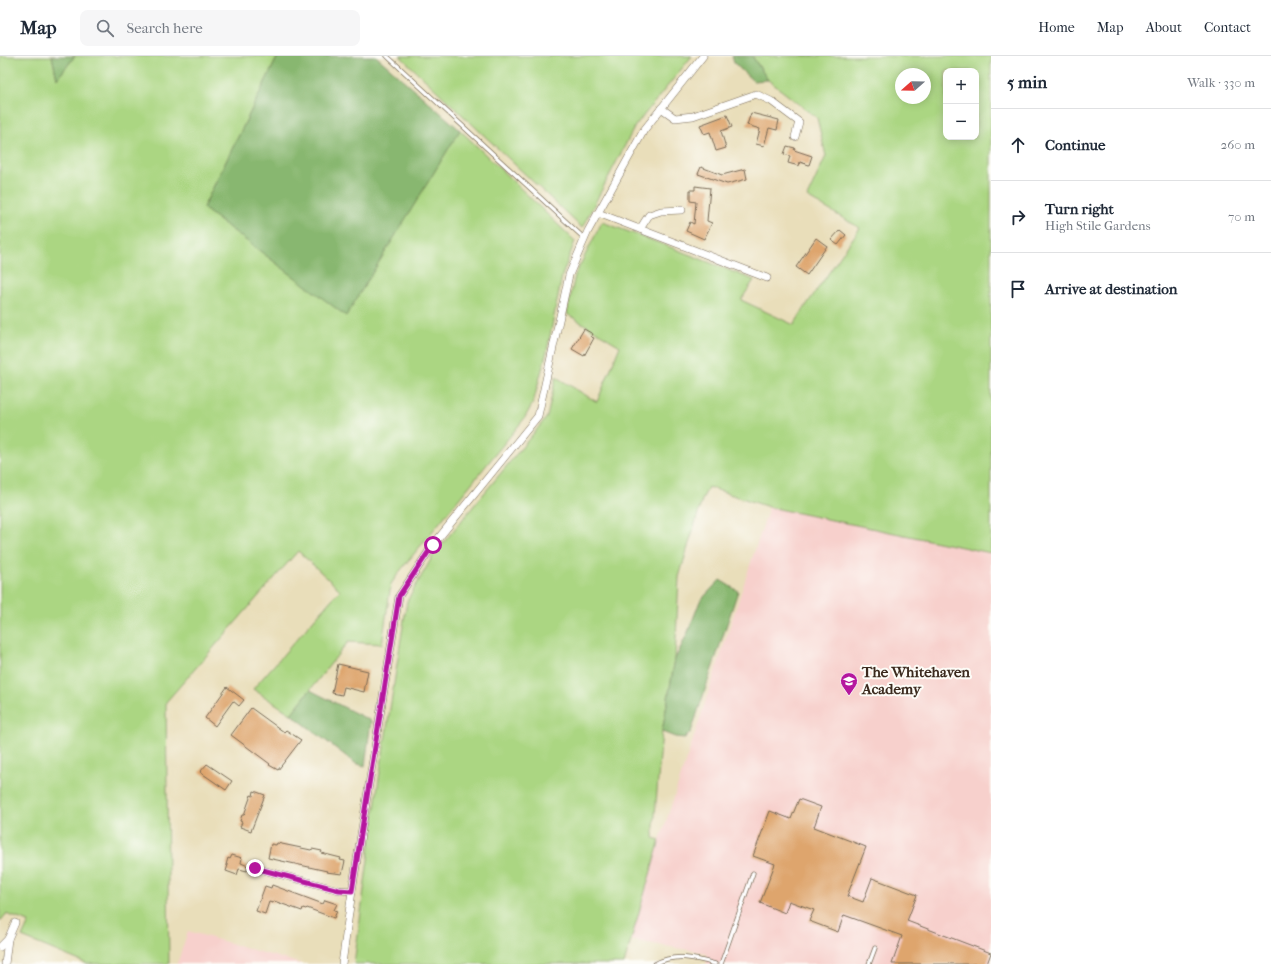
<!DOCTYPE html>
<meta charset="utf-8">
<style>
:root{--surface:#fff;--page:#f6f6f7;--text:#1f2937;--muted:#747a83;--line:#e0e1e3}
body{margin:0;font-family:"IM FELL French Canon",serif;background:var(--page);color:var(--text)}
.controls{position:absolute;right:12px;top:12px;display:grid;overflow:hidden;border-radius:8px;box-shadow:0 2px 10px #0003}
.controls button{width:36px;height:36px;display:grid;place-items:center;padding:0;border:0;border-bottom:1px solid var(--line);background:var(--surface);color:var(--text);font:20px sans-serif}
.compass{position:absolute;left:895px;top:12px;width:36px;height:36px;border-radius:50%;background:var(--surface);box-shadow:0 2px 10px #0003;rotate:250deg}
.stop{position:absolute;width:12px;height:12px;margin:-9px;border:3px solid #b5179e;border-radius:50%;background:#fff}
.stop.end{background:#b5179e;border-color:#fff;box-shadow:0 1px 4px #0008}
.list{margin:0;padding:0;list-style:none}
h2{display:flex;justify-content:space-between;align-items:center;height:52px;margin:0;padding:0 16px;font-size:17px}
h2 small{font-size:13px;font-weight:400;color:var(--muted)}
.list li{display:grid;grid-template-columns:26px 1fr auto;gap:12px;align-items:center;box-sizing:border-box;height:72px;padding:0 16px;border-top:1px solid var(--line)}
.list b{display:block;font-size:15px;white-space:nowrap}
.list p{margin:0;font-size:13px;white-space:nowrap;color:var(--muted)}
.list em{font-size:13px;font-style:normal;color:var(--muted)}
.icon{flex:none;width:22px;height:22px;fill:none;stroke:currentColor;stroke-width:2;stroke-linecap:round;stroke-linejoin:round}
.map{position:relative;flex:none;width:991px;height:908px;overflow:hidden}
header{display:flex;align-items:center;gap:24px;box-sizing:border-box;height:56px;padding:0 20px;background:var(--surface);border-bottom:1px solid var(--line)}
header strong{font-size:19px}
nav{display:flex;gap:22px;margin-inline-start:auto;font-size:14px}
.search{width:280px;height:36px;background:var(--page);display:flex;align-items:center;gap:10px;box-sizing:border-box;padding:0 14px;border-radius:8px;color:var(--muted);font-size:15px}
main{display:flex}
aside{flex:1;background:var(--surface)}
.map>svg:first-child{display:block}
</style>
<header>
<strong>Map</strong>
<div class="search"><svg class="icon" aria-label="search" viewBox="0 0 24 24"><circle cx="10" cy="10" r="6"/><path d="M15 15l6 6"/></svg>Search here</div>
<nav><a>Home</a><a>Map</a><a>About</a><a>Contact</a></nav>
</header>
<main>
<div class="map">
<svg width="991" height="908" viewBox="0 0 991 908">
<rect width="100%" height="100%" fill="#fdfcf7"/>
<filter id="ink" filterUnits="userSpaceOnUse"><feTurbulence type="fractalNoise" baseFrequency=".025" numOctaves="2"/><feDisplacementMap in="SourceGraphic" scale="8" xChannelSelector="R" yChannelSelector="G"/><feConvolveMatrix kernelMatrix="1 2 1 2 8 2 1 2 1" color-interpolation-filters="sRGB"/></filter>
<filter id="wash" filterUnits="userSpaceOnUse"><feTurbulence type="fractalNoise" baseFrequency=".012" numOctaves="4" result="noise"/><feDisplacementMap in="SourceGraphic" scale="16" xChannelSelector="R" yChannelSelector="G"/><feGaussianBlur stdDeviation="0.9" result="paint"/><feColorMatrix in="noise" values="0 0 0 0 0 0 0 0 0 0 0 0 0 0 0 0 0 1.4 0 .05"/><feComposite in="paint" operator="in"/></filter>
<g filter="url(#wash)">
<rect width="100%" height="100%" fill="#e9deba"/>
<g fill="#f7d0cc">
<path d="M 769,451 L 991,497 L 991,908 L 707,908 L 706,897 L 630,884 L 660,784 Z"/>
<path d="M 188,875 L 302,908 L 177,908 Z"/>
</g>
<g fill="#abd682" stroke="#738050" fill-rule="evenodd">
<path d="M 0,0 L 52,0 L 57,23 L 75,0 L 278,0 L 203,152 L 346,259 L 460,74 L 575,185 L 562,220 L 547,295 L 533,347 L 524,363 L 400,515 L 391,528 L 382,588 L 348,586 L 291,658 L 253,633 L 340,534 L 298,495 L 166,646 L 169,908 L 87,908 L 22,881 L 29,866 L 6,858 L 0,866 Z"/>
<path d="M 400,0 L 692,0 L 635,70 L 582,172 Z"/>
<path d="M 752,0 L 991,0 L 991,497 L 769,451 L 708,431 L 702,444 L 679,521 L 675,603 L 662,676 L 653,782 L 660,784 L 624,908 L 354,908 L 378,729 L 407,545 L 434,498 L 547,361 L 556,321 L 597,346 L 620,290 L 567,258 L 575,219 L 602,166 L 670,191 L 754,224 L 741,244 L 794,269 L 803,254 L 860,172 L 807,141 L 826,100 L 817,62 L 768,24 ZM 946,15 L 976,15 L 976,81 L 946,81 ZM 901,18 L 925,18 L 925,42 L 901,42 Z"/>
</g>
<g fill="#88b770" stroke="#627047">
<path d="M 52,0 L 75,0 L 57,23 Z"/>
<path d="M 278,0 L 376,0 L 460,74 L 346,260 L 203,152 Z"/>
<path d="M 732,0 L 752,0 L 768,24 L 753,25 L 734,7 Z"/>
<path d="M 720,524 L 738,535 L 691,676 L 685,682 L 675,681 L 662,676 L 675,603 L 688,576 L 700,545 Z"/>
<path d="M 310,634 L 371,665 L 365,710 L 355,707 L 291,658 Z"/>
</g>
<g id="blocks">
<g fill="#dea56d">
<path d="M 751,57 L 779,64 L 777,74 L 769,72 L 764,90 L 756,88 L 760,73 L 747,69 Z"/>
<path d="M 727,59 L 732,71 L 721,75 L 726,92 L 716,95 L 710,76 L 704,78 L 700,69 Z"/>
<path d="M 787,90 L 795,92 L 794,94 L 812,100 L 809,109 L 800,106 L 799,110 L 788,107 L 790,100 L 784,98 Z"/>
<path d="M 701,111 L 722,119 L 745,113 L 747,123 L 727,128 L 698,118 Z"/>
<path d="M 695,130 L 710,132 L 707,165 L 712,167 L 704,183 L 686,175 L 690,166 L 694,168 L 696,146 L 690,145 L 690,134 L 695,134 Z"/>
<path d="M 840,174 L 846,179 L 838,189 L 831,184 Z"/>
<path d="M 816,182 L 827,190 L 807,219 L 796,211 Z"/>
<path d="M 584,273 L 593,278 L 591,281 L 594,282 L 584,300 L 572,293 Z"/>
<path d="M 338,608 L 368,615 L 364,636 L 344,631 L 342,639 L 332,637 Z"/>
<path d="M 227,631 L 244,644 L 239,650 L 233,645 L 215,670 L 205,662 Z"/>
<path d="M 251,652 L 284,676 L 286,674 L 301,684 L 278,714 L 269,709 L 270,708 L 231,679 Z"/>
<path d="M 207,708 L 232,725 L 226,734 L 200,716 Z"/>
<path d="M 254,735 L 265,739 L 251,775 L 240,771 L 242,766 L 240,765 L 242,759 L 244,759 L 251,739 L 253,740 Z"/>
<path d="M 799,743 L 821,751 L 814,771 L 866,791 L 847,840 L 863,846 L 872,822 L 917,839 L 907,865 L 991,897 L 987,908 L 892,908 L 902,880 L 844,859 L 838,876 L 809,865 L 814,854 L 789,845 L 785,857 L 760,847 L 775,808 L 753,800 L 770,755 L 791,763 Z"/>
<path d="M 277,787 L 311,794 L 312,793 L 322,795 L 321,797 L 341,802 L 340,804 L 345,805 L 342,818 L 326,816 L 327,815 L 268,802 L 271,788 L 276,789 Z"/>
<path d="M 232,799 L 242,802 L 241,807 L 248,810 L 247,815 L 239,813 L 237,819 L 226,815 L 228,809 L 226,809 L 228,802 L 230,803 Z"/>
<path d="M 272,829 L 323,848 L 325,844 L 337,848 L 334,854 L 337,855 L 334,862 L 307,852 L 306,853 L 303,852 L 302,855 L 274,845 L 273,847 L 269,846 L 265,858 L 256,855 L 265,830 L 271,832 Z"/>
</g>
</g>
</g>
<g filter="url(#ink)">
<use href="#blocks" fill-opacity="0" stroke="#786955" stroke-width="1"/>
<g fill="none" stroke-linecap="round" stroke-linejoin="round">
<g stroke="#786955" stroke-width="5">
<g id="lane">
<path d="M 387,0 L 585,183"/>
<path d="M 655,908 C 674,897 695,902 715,908"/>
<path d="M 721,908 L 753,817"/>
<path d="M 869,908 L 875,892"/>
</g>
</g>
<g stroke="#786955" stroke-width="8">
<g id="street">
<path d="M 661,52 L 675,62 L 693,60 L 756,38 L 771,45 L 799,66 L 795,81"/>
<path d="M 598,157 L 767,222"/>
<path d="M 640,173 L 649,159 L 661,155 L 682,154"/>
<path d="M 255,812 L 339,834 L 352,835"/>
<path d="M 0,891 L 8,883 L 15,867"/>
<path d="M 5,908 L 8,883"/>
<path d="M 342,908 L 352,835 L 399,540 L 433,489 L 538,360 L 569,219 L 588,175 L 644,74 L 703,0"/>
</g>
</g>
<use href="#lane" stroke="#fff" stroke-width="3.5"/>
<use href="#street" stroke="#fff" stroke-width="7"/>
</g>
</g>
<g fill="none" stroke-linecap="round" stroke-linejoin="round" filter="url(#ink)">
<path stroke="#b5179e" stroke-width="5" d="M 255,812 L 339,834 L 352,835 L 399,540 L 433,489"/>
</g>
<defs>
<g id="school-pin" transform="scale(0.9)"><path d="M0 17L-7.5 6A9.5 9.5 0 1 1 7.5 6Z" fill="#b5179e" stroke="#fdfcf7"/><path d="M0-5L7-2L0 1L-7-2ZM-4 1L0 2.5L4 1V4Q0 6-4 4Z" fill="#fff"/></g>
</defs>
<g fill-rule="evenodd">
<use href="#school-pin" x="849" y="625"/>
</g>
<g text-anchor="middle" stroke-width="4" stroke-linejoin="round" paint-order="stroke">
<g font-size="15" font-weight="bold" fill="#3b2a1e" stroke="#fdfcf7" text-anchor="start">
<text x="862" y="621">The Whitehaven<tspan x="862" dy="17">Academy</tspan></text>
</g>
</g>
</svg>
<div class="controls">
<button>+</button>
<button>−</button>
</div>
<svg class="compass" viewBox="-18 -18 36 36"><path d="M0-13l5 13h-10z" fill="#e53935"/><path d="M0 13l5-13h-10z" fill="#747a83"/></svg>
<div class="stop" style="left:433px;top:489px"></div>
<div class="stop end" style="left:255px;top:812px"></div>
</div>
<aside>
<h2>5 min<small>Walk · 330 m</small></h2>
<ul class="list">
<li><svg class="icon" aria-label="ahead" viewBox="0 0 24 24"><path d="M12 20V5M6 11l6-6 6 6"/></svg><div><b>Continue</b></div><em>260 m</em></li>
<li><svg class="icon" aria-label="right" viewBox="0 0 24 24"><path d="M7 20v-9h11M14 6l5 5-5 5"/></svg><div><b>Turn right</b><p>High Stile Gardens</p></div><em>70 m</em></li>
<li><svg class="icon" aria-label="arrive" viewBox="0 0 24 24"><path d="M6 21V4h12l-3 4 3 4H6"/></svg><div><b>Arrive at destination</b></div></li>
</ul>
</aside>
</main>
